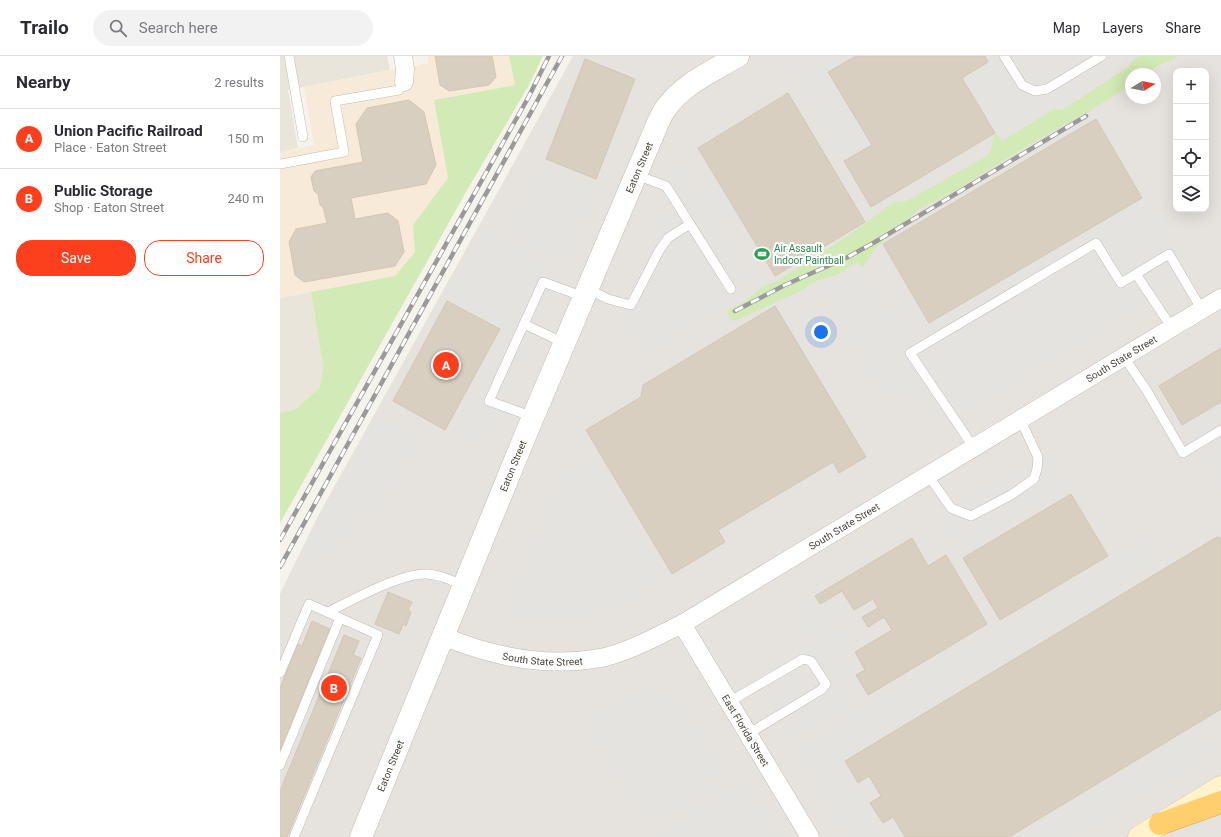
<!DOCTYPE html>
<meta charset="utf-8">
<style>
:root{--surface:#fff;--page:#f2f2f3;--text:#2b2b33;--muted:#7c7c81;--line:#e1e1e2;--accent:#fc3f1d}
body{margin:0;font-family:Roboto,sans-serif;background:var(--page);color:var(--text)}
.controls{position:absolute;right:12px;top:12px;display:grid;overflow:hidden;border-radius:8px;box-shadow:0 4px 16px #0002}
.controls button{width:36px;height:36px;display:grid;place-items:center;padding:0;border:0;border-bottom:1px solid var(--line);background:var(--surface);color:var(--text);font:20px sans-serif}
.compass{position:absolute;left:845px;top:12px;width:36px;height:36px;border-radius:50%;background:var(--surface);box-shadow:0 4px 16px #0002;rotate:80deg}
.you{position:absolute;left:541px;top:276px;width:14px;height:14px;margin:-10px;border:3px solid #fff;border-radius:50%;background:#1a73e8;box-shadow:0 0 0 6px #1a73e833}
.badge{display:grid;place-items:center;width:26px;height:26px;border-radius:50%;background:var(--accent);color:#fff;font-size:13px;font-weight:700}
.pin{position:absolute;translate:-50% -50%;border:2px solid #fff;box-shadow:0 1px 4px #0006}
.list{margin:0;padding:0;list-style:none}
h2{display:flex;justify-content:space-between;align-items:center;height:52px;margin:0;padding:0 16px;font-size:17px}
h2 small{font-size:13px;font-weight:400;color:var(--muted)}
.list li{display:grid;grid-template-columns:26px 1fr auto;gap:12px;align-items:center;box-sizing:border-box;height:60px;padding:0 16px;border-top:1px solid var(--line)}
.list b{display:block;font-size:15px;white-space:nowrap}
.list p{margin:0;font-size:13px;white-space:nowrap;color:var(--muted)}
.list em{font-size:13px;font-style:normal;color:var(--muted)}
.actions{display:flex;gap:8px;padding:12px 16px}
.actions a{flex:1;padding:9px 0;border:1px solid var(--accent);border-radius:16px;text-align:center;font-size:14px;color:var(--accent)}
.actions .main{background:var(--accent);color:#fff}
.icon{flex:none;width:22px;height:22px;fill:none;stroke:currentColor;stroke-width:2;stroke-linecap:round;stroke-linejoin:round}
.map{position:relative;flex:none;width:941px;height:781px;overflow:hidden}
header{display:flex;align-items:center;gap:24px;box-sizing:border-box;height:56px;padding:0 20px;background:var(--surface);border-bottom:1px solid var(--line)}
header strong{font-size:19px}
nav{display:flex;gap:22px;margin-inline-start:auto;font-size:14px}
.search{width:280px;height:36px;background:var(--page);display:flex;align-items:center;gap:10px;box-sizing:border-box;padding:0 14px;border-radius:22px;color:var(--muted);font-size:15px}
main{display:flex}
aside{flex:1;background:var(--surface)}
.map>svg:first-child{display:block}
</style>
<header>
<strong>Trailo</strong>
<div class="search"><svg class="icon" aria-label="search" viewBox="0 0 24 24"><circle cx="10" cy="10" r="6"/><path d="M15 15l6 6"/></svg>Search here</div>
<nav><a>Map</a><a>Layers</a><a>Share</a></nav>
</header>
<main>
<aside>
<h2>Nearby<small>2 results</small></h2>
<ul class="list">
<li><span class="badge">A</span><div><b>Union Pacific Railroad</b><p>Place · Eaton Street</p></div><em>150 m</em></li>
<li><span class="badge">B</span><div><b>Public Storage</b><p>Shop · Eaton Street</p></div><em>240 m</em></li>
</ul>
<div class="actions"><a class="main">Save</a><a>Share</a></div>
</aside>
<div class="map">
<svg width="941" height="781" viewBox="0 0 941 781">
<rect width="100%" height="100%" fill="#f6f3ec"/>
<g fill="#eae5da">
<path d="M 0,0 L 107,0 L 110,14 L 8,34 L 18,92 L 0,96 Z"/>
<path d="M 31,236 L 43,311 L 40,331 L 16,353 L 0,357 L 0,242 Z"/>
</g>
<path fill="#f7ead8" d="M 147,0 L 229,0 L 235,29 L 154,44 L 168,122 L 133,169 L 135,196 L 115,220 L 0,242 L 0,96 L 34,89 L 24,31 L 149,7 Z"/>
<path fill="#e6e2dd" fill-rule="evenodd" d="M 293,0 L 941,0 L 941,781 L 0,781 L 0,538 L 38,460 ZM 896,15 L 926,15 L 926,153 L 896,153 ZM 851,18 L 875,18 L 875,42 L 851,42 Z"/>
<g fill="#d2eab5">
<path d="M 229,0 L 263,0 L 249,29 L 190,129 L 0,467 L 0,357 L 16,353 L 40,331 L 43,311 L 31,236 L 115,220 L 135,196 L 133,169 L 168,122 L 154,44 L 235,29 Z"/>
<path d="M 854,0 L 898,0 L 892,4 L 879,9 L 867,18 L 851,18 L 851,29 L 814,52 L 811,55 L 800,60 L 734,98 L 673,136 L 638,154 L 597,191 L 582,212 L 539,224 L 530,228 L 519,236 L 454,265 L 451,264 L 447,257 L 447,255 C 451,252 455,251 459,249 C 471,242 481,229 495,226 L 568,180 L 614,146 L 627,145 L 702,103 L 710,97 L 712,89 L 713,82 L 718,74 L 771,52 L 780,54 L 787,51 L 848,11 Z"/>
</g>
<g fill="#e5e3e0">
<path d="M 528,0 L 576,0 L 549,16 L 592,89 L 564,105 L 509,13 Z"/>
<path d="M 705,0 L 860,0 L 722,85 L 715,77 L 682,22 L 708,6 Z"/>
<path d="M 923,0 L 941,0 L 941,30 Z"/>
<path d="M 263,107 L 318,130 L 287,203 L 227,177 Z"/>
<path d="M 402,109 L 419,137 L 439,126 L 457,156 L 438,167 L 470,224 L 459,231 L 462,237 L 361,299 L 341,261 L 386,153 L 383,120 Z"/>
<path d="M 867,139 L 914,218 L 664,368 L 646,344 L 603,337 L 540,230 L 578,206 L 610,259 L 636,245 L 650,267 Z"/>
<path d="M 204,174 L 283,219 L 201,389 L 173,375 L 227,273 L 169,240 Z"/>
<path d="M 941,346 L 941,430 L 902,369 Z"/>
<path d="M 100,358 L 139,381 L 93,463 L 80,456 L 68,478 L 32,511 L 30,498 L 23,494 Z"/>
<path d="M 766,396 L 787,430 L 682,494 L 660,458 L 697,438 Z"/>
<path d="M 316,405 L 384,518 L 343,547 L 321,556 L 302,561 L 278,563 L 254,561 L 234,556 L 240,544 L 228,538 L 244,511 L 255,485 L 266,458 L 276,424 Z"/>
<path d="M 875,477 L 857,529 L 634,663 L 630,663 L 561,705 L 604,781 L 568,781 L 516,694 Z"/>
<path d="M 555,539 L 569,563 L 557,570 L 585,614 L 561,629 L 571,647 L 514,683 L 476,619 L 531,586 L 511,551 L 535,540 L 540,548 Z"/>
<path d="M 377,631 L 383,645 L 395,638 L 441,714 L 427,722 L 435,735 L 383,766 L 376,755 L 363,763 L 303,661 L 336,645 Z"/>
<path d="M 918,671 L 933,697 L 792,781 L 734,781 Z"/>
<path d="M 465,726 L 497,781 L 371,781 Z"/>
</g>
<g fill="#d8cfc1" stroke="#d3c7b4">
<path d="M 155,0 L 212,0 L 216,21 L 209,29 L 169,35 L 160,29 Z"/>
<path d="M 576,0 L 705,0 L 708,6 L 682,22 L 715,77 L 591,151 L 564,105 L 592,89 L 548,16 Z"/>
<path d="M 305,3 L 355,23 L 316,123 L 266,103 Z"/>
<path d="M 508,37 L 585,166 L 495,220 L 418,92 Z"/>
<path d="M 129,44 L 144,56 L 156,109 L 146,128 L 71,142 L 75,163 L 108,157 L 118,165 L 124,196 L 115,210 L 24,226 L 15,219 L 9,186 L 16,173 L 47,167 L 43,151 L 40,149 L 38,138 L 34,135 L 31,121 L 35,115 L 83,106 L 76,68 L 87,52 Z"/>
<path d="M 816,63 L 862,142 L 649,267 L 603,188 Z"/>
<path d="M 167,245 L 220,273 L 165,374 L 113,345 Z"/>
<path d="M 495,250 L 586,401 L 559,417 L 553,406 L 438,474 L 445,486 L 392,518 L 306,374 L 361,341 L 363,329 Z"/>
<path d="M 941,292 L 941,346 L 902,369 L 879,330 Z"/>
<path d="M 791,438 L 828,500 L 720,564 L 683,502 Z"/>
<path d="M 937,481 L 941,482 L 941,653 L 729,781 L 625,781 L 613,761 L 603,767 L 590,747 L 601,740 L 589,720 L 578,727 L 565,705 Z"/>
<path d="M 632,482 L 648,510 L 666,499 L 707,568 L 588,639 L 576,619 L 585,614 L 575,596 L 612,574 L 604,561 L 588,571 L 582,561 L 598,552 L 593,543 L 574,554 L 562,535 L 540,548 L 535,540 Z"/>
<path d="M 108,536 L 132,546 L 128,554 L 131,556 L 126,570 L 123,568 L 119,578 L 95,568 Z"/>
<path d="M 32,565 L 50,573 L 0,694 L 0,632 L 18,588 L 22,590 Z"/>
<path d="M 64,579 L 79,585 L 73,599 L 81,602 L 7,781 L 0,781 L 0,735 Z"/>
</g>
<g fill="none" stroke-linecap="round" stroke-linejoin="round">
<g stroke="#c2bbae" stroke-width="10">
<g id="service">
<path d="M 9,0 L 23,81"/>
<path d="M 724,0 L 742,29 L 755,35 L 767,33 L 822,0"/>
<path d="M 0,108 L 64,96 L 55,45 L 119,34 L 124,26"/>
<path d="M 356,119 L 386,130 L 451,233"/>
<path d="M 856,218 L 892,272"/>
<path d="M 308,233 L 328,243 L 351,249 L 379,195 L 388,182 L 410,168"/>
<path d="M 244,268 L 284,287"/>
<path d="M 844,301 L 867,335 L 903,397 L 941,374"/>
<path d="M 253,361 L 209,345 L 263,226 L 304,241"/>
<path d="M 694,392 L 630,297 L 816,187 L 841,227 L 889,198 L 922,254"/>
<path d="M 648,419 L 671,452 L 691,460 L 731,439 L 754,423 L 757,413 L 758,401 L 740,363"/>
<path d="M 48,556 C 73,544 122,516 148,518 C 161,519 172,524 183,530"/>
<path d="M 0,617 L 29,548 L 98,579 L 14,781"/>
<path d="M 449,646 L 523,603 L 531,605 L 546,628 L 541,634 L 468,678"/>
<path d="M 0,709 L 60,562"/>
</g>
</g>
<g stroke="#c2bbae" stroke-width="19">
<g id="minor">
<path d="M 123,0 L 125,13 L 124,26"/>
<path id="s1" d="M 402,568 L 530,781"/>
<path id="s2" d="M 162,580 C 207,598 248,608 296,605 C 308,604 321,603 332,599 C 357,592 379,579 402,568 L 941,242"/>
</g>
</g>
<g stroke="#c2bbae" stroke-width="23">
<g id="tertiary">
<path id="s3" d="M 81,781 L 245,380 L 377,69 C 379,65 381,59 384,55 C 400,29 433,15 458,0"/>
</g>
</g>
<g stroke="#d6c79b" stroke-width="23">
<path id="secondary" d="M 859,781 L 941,731"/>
</g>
<g stroke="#e0a43c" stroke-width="23">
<path id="motorway" d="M 880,768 L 941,746"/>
</g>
<use href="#service" stroke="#fff" stroke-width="9"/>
<use href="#minor" stroke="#fff" stroke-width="18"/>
<use href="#tertiary" stroke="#fff" stroke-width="22"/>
<use href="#secondary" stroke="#fff3cd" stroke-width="22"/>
<use href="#motorway" stroke="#ffcf6e" stroke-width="22"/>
<g stroke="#9a9a9a" stroke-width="4.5">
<g id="rail">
<path d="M 455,255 L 505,229 L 568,201 L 595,186 L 806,60"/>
<path d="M 0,484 L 248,42 L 269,0"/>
<path d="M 0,511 L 282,0"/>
</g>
</g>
<use href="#rail" stroke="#fff" stroke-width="3" stroke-dasharray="9" stroke-linecap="butt"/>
</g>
<defs>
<g id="stadium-bare" transform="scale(1.2)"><path d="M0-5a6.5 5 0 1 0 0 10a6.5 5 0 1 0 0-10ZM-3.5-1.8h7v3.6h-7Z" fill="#2e9e5b" stroke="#fff" stroke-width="2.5" paint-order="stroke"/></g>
</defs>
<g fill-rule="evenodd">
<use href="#stadium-bare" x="482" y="198"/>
</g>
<g text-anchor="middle" stroke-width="4" stroke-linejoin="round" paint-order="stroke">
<g font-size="10" fill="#4b4439" stroke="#fff">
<text dy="4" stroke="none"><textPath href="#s3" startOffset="725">Eaton Street</textPath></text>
<text dy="4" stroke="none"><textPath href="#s2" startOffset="764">South State Street</textPath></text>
<text dy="4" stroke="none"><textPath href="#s3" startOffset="401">Eaton Street</textPath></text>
<text dy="4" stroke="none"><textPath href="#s2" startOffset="440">South State Street</textPath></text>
<text dy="4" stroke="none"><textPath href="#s2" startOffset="104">South State Street</textPath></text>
<text dy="4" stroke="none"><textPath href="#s1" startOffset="124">East Florida Street</textPath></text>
<text dy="4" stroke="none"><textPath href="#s3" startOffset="77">Eaton Street</textPath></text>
</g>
<g font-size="10" fill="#27864d" stroke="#fff" text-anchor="start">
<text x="494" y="196">Air Assault<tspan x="494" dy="12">Indoor Paintball</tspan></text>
</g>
</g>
</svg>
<div class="controls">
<button>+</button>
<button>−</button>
<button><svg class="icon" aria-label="locate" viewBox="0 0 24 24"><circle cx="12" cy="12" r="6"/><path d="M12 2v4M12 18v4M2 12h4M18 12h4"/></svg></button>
<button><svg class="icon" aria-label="layers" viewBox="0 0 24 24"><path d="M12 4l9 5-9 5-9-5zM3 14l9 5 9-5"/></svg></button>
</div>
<svg class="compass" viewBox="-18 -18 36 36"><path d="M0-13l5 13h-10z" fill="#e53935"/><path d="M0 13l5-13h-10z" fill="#7c7c81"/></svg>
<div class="you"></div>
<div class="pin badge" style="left:166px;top:309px">A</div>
<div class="pin badge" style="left:54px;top:632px">B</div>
</div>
</main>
